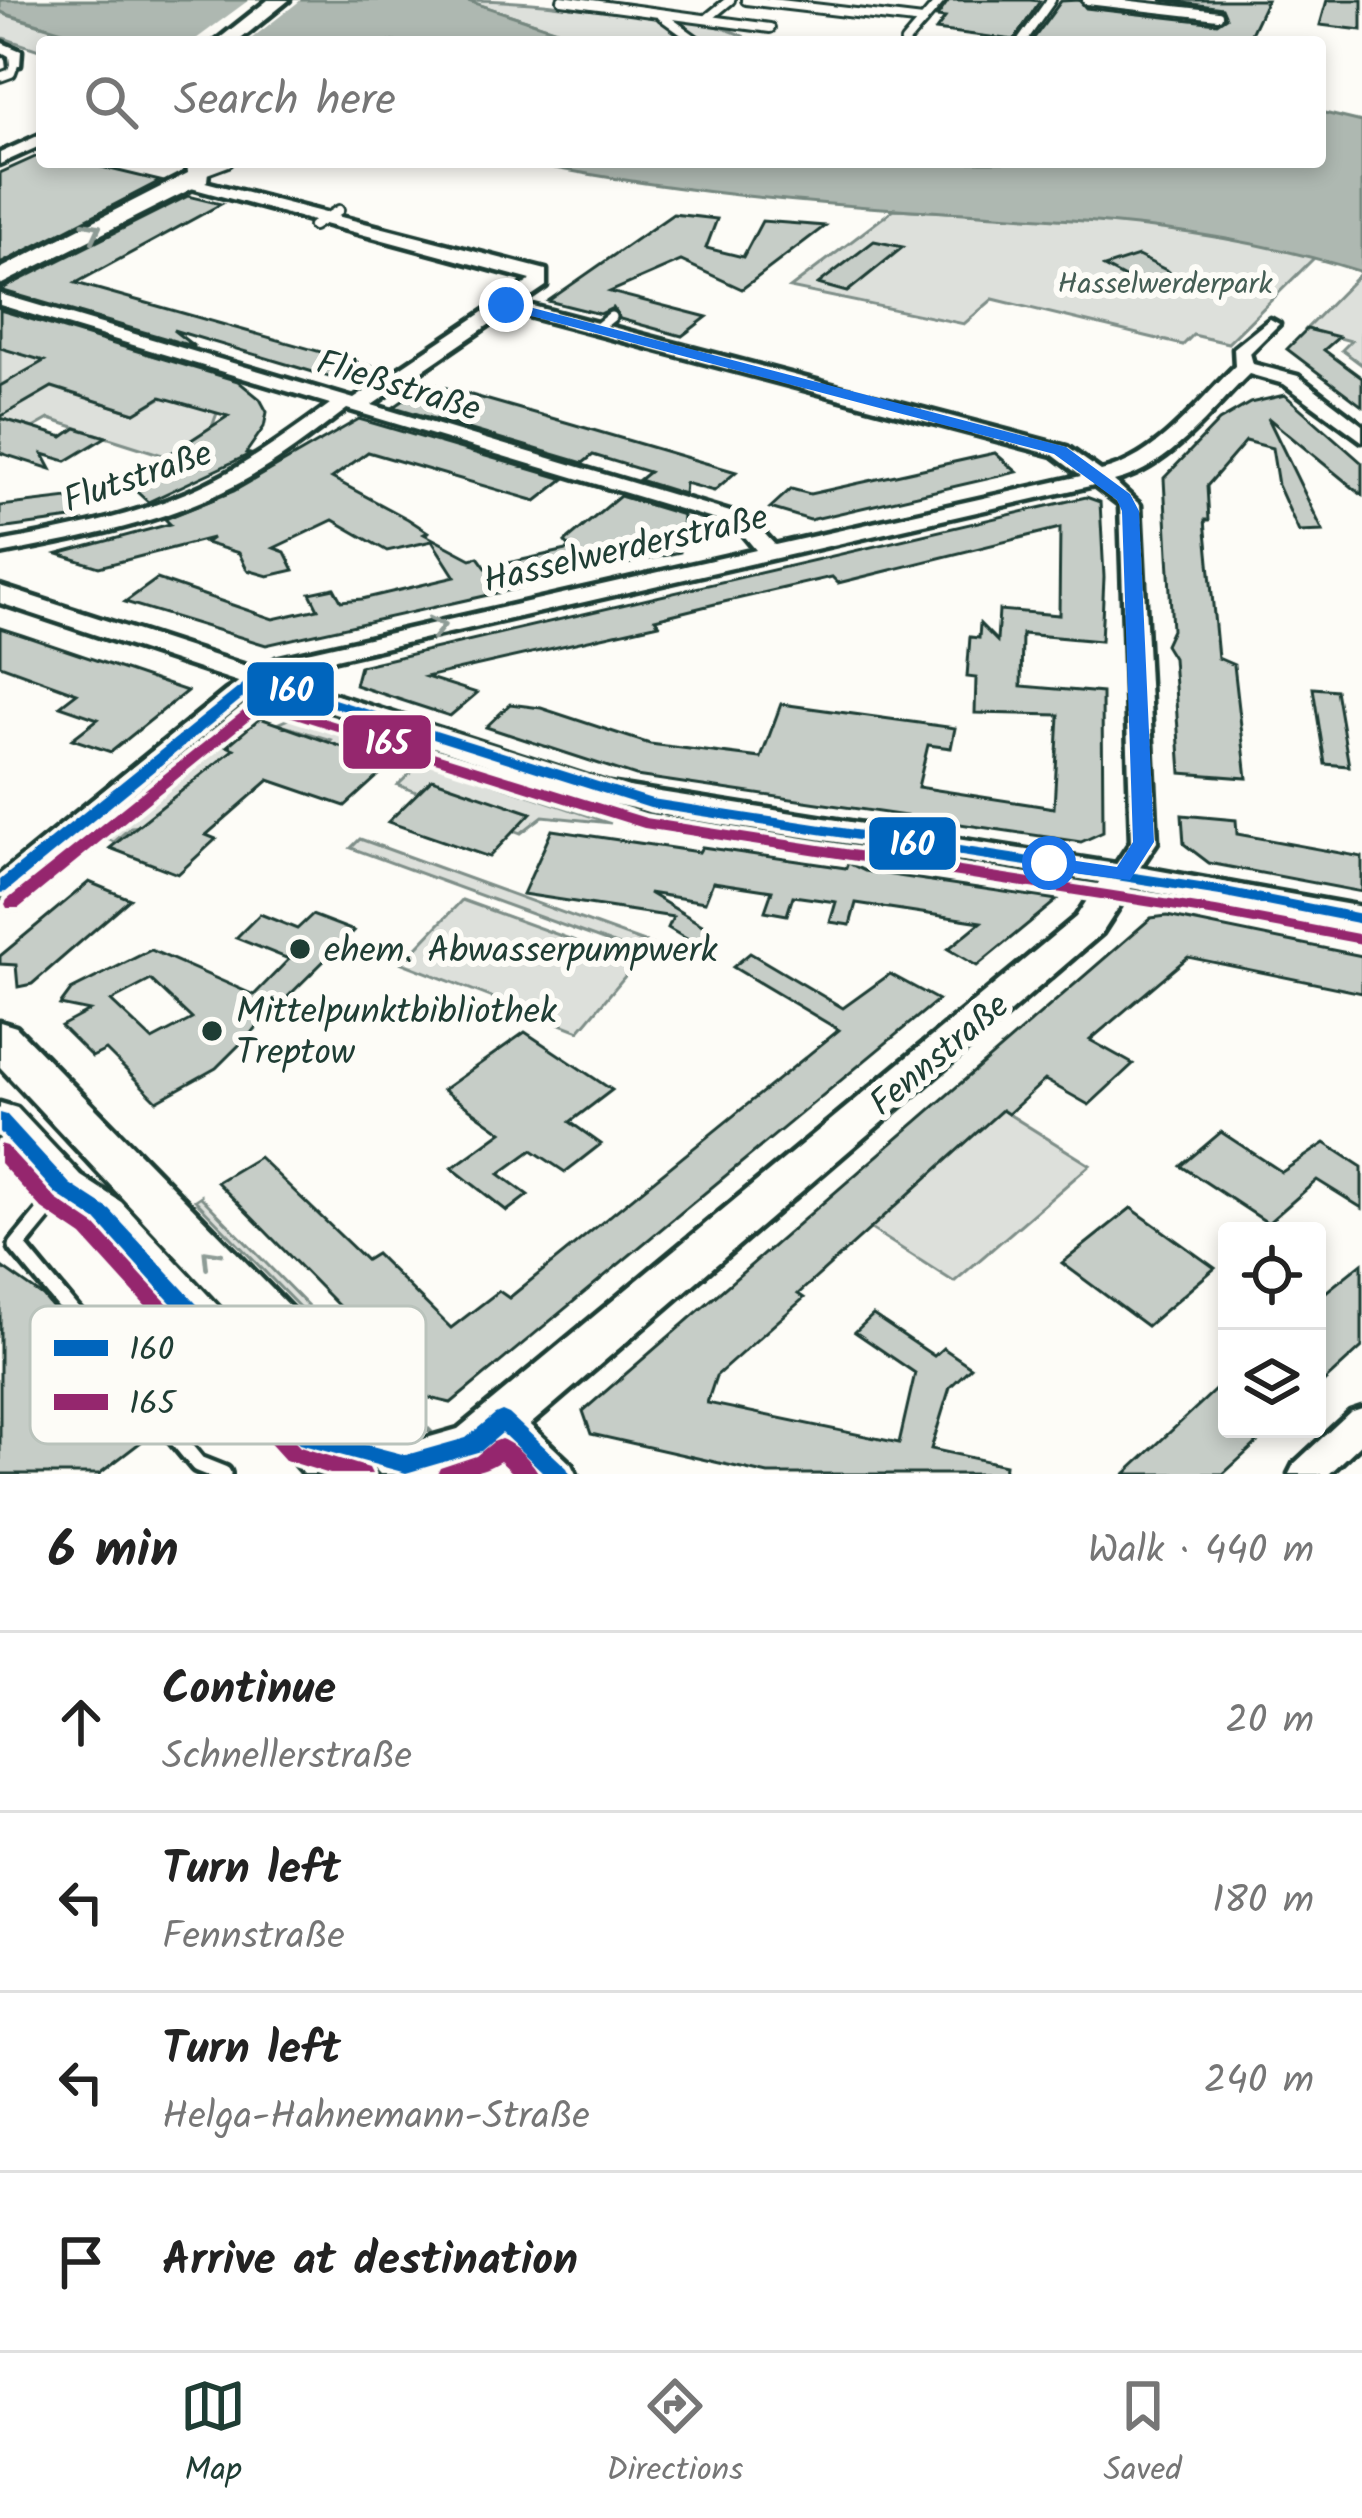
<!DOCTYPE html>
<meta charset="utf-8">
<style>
:root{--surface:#fff;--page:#f2f2f2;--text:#222;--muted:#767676;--line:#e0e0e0;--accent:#1f3d34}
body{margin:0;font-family:Kalam,sans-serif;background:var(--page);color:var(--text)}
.controls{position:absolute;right:36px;bottom:36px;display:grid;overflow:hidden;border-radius:12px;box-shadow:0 6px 18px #0003}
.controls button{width:108px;height:108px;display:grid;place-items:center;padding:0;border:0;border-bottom:3px solid var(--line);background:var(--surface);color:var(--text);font:60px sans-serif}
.stop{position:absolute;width:36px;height:36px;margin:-27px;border:9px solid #1a73e8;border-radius:50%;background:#fff}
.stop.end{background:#1a73e8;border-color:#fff;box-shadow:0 3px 12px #0008}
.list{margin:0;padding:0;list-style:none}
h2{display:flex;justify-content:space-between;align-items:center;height:156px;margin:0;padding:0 48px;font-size:51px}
h2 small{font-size:39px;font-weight:400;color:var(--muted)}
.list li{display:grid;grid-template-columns:78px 1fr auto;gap:36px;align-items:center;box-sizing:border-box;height:180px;padding:0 48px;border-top:3px solid var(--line)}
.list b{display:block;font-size:45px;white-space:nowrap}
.list p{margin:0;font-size:39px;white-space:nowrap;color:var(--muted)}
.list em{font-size:39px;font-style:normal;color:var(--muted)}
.icon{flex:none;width:66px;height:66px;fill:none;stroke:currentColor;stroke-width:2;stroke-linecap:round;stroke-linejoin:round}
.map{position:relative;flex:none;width:1362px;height:1474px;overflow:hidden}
.search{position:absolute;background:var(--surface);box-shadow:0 6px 18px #0003;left:36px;right:36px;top:36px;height:132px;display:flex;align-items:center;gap:30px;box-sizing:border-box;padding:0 42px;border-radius:12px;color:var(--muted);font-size:45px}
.sheet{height:876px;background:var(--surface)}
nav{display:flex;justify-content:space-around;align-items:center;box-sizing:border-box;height:168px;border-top:3px solid var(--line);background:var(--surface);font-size:33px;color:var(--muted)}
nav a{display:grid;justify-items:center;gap:6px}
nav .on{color:var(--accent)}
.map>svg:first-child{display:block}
</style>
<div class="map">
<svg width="1362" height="1474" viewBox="0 0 1362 1474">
<rect width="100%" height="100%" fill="#fdfcf7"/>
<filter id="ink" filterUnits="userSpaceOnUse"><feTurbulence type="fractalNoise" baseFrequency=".00833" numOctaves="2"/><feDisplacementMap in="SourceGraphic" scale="24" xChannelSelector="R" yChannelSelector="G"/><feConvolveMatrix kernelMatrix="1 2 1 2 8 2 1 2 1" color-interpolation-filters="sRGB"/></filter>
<g filter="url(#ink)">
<g fill="#dde0db" stroke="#7e8e88" stroke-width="3">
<path d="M 465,0 C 523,0 577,8 634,14 C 673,18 707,19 743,36 L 739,42 L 658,42 L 614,35 L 586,40 Z"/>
<path d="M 0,11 L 7,15 L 99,42 L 42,42 L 42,51 L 0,37 Z"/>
<path d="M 894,209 C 1036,216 1176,220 1315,257 L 1228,343 L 1193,335 L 1183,345 L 993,299 L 964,324 L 790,288 Z"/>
<path d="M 1362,272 L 1362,365 L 1342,350 L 1351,341 L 1306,329 Z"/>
<path d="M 0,348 L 50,358 L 1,385 L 120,348 L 101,402 L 135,413 L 168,394 L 217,413 L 212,427 L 172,458 L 49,419 L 33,428 L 0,418 Z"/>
<path d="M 257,711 L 268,715 L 258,719 L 236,748 L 144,826 L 131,827 L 114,842 L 105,838 Z"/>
<path d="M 295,716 L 400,752 L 391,760 L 326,745 L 331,740 L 277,724 Z"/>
<path d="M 424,760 L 611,823 L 543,816 L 521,833 L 398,785 Z"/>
<path d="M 360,839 L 674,953 L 666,963 L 351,848 Z"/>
<path d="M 462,900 L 636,963 L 579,1031 L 402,963 Z"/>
<path d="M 1002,1110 L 1090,1165 L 954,1282 L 868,1227 Z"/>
<path d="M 201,1196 L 201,1197 L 432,1432 L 414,1425 L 195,1200 Z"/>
</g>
<g fill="#aeb8b1" stroke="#75877f" stroke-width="3">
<path d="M 0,0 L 465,0 L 593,42 L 99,42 L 6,14 L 0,11 Z"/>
<path d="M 1320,112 L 1362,122 L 1362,272 C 1207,223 1072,220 912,210 C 782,202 652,188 524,162 L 1320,162 Z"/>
</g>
<path fill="#fdfcf7" d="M 249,0 L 301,0 L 247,42 L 192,42 Z"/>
<g fill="#c6cdc7" stroke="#1f3d34" stroke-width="3" fill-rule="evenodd">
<path d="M 949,0 L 1030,0 L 1040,1 L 1014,40 L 936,30 L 945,18 L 937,17 Z"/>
<path d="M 1079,0 L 1086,8 L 1217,23 L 1226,17 L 1222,8 L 1160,0 L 1267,0 L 1247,42 L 1031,42 L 1061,1 Z"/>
<path d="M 1327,0 L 1362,0 L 1362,30 L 1320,25 Z"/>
<path d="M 42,154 L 42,162 L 81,162 L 160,181 L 0,264 L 0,173 Z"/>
<path d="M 188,196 L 221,204 L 76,283 L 378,368 L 353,384 L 173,330 L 195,347 L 0,290 Z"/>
<path d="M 673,214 L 717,219 L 706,248 L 743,257 L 762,221 L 825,226 L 742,289 L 681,261 L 610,292 L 707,317 L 682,336 L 620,319 L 613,308 L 600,314 L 548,301 Z"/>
<path d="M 874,241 L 903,247 L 847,292 L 818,284 Z"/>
<path d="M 1138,256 L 1168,271 L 1172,275 L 1140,286 L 1104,267 Z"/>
<path d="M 0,310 L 238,381 L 260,399 L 267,412 L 264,427 L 246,453 L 250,454 L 148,502 L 125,481 L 163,465 L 156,463 L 228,416 L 161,397 L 135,413 L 52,387 L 0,417 L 0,386 L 44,361 L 0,348 Z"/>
<path d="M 1307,329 L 1339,337 L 1324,350 L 1362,378 L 1362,406 L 1287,349 Z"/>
<path d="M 429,383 L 569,423 L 736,472 L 714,491 L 685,483 L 684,494 L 639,480 L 649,472 L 593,455 L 583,463 L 394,407 Z"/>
<path d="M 1285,395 L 1362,463 L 1362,495 L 1268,418 L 1323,531 L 1299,532 L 1278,485 L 1272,448 L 1246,441 L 1207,486 L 1209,520 L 1205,520 L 1218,658 L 1234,665 L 1247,778 L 1181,773 L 1173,658 L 1165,645 L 1172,630 L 1164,478 L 1219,421 L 1250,403 Z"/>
<path d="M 0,418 L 63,437 L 76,428 L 106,437 L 66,461 L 43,454 L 51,469 L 0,453 Z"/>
<path d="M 359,419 L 564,479 L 536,501 L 368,452 L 332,478 L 408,519 L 428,532 L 424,534 L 471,559 L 478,557 L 486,568 L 571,549 L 565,542 L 620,496 L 683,515 L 680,552 L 266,645 L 125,602 L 157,579 L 273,619 L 318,609 L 310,593 L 334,588 L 341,601 L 362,599 L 455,577 L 432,541 L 387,551 L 333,520 L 274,548 L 285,552 L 294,570 L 268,576 L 247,570 L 239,553 L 205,543 L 212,538 L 99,567 L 58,554 L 170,524 L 165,519 L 234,491 Z"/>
<path d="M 995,453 L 1017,472 L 810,520 L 770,508 L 791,489 L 810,494 Z"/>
<path d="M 1086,497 L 1100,502 L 1104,577 L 1101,641 L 1022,634 L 1021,686 L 1102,693 L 1103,832 L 1081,842 L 636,776 L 486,727 L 510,704 L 541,708 L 650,744 L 761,758 L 781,704 L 955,728 L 951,748 L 928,745 L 918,787 L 1054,808 L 1059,715 L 975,713 L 976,678 L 967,677 L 970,637 L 979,638 L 980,624 L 997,641 L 999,610 L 1059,615 L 1060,528 L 838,583 L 832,577 L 715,604 L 655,619 L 659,624 L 426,677 L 477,693 L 450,716 L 355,685 L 360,666 Z"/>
<path d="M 68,498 L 78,518 L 0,529 L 0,506 Z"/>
<path d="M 0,628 L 22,635 L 187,691 L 111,752 L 72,739 L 98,719 L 60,706 L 77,693 L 0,665 Z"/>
<path d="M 1313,688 L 1336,690 L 1349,766 L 1325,764 Z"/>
<path d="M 260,718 L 391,764 L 345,806 L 269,780 L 206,835 L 216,839 L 178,874 L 110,848 L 234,749 L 227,746 Z"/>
<path d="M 432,779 L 531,813 L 489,857 L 388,822 Z"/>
<path d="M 1182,815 L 1236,820 L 1237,834 L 1362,857 L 1362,892 L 1209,863 L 1184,844 Z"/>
<path d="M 552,830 L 699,852 L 702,847 L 846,868 L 848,863 L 865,871 L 1057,900 L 977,966 L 948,949 L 981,922 L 856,903 L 850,925 L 830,922 L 836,902 L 793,896 L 787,915 L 765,911 L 772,891 L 713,882 L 705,902 L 649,893 L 712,931 L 695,944 L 668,928 L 673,917 L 523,894 Z"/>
<path d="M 89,882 L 130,899 L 32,984 L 18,987 L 16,965 L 0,964 L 0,956 Z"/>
<path d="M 260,914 L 297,929 L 312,915 L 354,931 L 216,1068 L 157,1101 L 106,1050 L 92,1057 L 61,1026 L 89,1011 L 60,1005 L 71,990 L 151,950 L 254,995 L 289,959 L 236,938 ZM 151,980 L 192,1019 L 152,1040 L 111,1001 Z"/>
<path d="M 1167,916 L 1362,956 L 1362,993 L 1188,957 L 1090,1040 L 1133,1064 L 1089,1105 L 1045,1080 L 1008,1114 L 1002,1110 L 798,1294 L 804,1298 L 716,1376 L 707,1403 L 899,1443 L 915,1373 L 855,1332 L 873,1315 L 934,1356 L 943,1348 L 971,1367 L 950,1387 L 931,1449 L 1005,1465 L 1004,1474 L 768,1474 L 591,1434 L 583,1411 L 1151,918 Z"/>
<path d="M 750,953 L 843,1008 L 890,974 L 938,1000 L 451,1403 L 429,1398 L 217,1182 L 259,1157 L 366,1260 L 376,1254 L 451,1328 L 499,1291 L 509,1298 L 839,1030 L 733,967 Z"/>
<path d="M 525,1032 L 612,1090 L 570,1122 L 601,1144 L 578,1162 L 565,1172 L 532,1150 L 499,1174 L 528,1195 L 507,1211 L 452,1168 L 502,1132 L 443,1090 Z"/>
<path d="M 1221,1132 L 1282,1172 L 1325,1143 L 1362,1167 L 1362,1208 L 1317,1180 L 1268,1223 L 1181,1166 Z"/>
<path d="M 1131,1208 L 1215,1268 L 1147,1326 L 1062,1263 Z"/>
<path d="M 1362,1263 L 1362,1347 L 1317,1388 L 1317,1299 Z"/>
<path d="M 0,1266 L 43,1296 L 100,1365 L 73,1366 L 65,1391 L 83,1430 L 126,1410 L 141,1442 L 99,1474 L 0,1474 Z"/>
<path d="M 1227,1379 L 1227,1429 L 1272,1429 L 1223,1474 L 1125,1474 Z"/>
</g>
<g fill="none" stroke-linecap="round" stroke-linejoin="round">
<g stroke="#1f3d34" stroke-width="14">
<g id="service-far2">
<path d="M 562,0 L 770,28"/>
<path d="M 746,0 L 923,21"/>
<path d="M 1087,0 L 1218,15"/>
<path d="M 662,16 L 698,42"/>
<path d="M 709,17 L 730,0"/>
<path d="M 1022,41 L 1051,0"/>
<path d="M 905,42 L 941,0"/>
<path d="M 0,77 L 11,73 L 15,62"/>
<path d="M 201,172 L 228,162"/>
<path d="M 313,226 L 339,210"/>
</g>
</g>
<g stroke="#1f3d34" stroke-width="16">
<path id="service-far1" d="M 596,329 L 611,317"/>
</g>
<g stroke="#1f3d34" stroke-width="24">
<path id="service" d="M 59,1195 L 17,1246 L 198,1464 L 223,1474"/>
</g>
<g stroke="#1f3d34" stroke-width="9">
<g id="minor">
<path d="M 0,42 L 21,51 L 20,65 L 10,65 L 9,56 L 0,51 Z"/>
<path d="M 42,134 L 42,145 L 0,164 L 0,153 Z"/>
<path d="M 186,177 L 546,270 L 546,286 L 521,303 L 1067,447 L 1101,471 C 1156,459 1196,404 1235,366 L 1234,348 L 1270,319 L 1279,324 L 1250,353 L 1253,364 L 1298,376 L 1362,425 L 1362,441 L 1284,384 L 1249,374 C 1210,412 1170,468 1114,481 L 1140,505 L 1157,842 L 1131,881 L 1122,883 L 1109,875 L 1131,842 L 1120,505 L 1094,485 L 292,669 L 242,701 L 9,894 L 0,896 L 0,875 L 226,691 L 276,659 L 756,550 L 736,526 L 347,409 C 310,437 273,466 232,487 C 159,524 79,539 0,554 L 0,542 C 64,530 128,518 188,492 C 240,470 285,437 330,404 L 0,305 L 0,294 L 354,399 L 531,280 L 180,185 L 180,179 ZM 509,311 L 1053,455 L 1081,476 L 775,545 L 750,518 L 372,405 Z"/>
<path d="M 502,1406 L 514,1410 L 571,1464 L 576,1474 L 536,1474 L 490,1430 L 485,1420 L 490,1410 Z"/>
<path d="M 1362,1408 L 1362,1443 L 1329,1474 L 1289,1474 L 1294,1464 L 1350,1412 Z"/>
</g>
</g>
<g stroke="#1f3d34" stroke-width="9">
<path id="tertiary" d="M 0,586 L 609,784 L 1122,865 L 1133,868 L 1138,875 L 1133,882 L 1122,885 L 685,819 L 591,799 L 0,603 Z"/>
</g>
<g stroke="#1f3d34" stroke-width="9">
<g id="secondary">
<path d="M 268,0 L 289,0 L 237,42 L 215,42 Z"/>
<path d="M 187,162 L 209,162 L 207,181 L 0,285 L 0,269 L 188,173 Z"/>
<path d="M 1122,864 L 1362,907 L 1362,931 L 1131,888 L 1102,933 L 490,1459 C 422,1474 359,1474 291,1452 L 285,1438 L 291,1424 L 308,1418 L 406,1444 L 458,1429 L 1076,917 L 1109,867 Z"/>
</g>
</g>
<g stroke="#1f3d34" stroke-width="9">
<g id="primary">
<path d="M 0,1022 L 16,1027 L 436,1457 L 444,1474 L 380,1474 L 0,1067 Z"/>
<path d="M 0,1103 L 17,1108 L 81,1176 L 121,1202 L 359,1457 L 367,1474 L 304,1474 L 85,1228 L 45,1202 L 0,1151 Z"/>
</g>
</g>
<use href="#service-far2" stroke="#fdfcf7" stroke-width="8"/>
<use href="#service-far1" stroke="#fdfcf7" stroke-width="9"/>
<use href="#service" stroke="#fdfcf7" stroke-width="15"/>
<use href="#minor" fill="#fdfcf7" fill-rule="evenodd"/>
<use href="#tertiary" fill="#fdfcf7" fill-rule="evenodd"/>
<use href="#secondary" fill="#fdfcf7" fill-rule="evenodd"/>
<use href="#primary" fill="#fdfcf7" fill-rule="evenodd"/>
<g stroke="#fdfcf7" stroke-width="9">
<g id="bus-1">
<path d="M 258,675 L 652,799 L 1220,886 L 1362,914 L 1362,924 L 1220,896 L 650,808 L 260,684 L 6,892 L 0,893 L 0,880 L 253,676 Z"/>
<path d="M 0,1113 L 7,1115 L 70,1184 L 110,1210 L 314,1431 L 406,1455 L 466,1438 L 495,1414 L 502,1411 L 509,1414 L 567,1468 L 570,1474 L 545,1474 L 502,1433 L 481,1451 L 406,1473 L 299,1444 L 96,1220 L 56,1194 L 0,1132 Z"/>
</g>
</g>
<g stroke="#fdfcf7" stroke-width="9">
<g id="bus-2">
<path d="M 262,699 L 646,818 L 1216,907 L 1358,934 L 1362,936 L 1362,944 L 1216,917 L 644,828 L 264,708 L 19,908 L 7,908 L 5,904 L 7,900 L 257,700 Z"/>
<path d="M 0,1144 L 7,1146 L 56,1199 L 96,1226 L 300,1447 L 369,1468 L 372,1474 L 330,1474 L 285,1460 L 82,1236 L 42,1209 L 0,1163 Z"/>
<path d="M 501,1439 C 515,1444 532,1461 539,1474 L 514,1474 L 500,1461 C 481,1474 461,1474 437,1474 L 440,1468 L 476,1456 L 493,1442 Z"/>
</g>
</g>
<use href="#bus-1" fill="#0065bd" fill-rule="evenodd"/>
<use href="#bus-2" fill="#95276e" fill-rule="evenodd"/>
</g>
<defs><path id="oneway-chevron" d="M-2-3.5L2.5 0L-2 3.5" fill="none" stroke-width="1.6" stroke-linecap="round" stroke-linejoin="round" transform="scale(3)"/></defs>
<g stroke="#8e9c96">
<use href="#oneway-chevron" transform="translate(93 230) rotate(-27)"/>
<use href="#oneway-chevron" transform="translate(437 627) rotate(-13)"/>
<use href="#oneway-chevron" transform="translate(210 1257) rotate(-134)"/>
</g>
</g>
<path fill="#1a73e8" d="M 506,301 L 1066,447 L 1130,494 L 1139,511 L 1154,842 L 1130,880 L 1049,870 L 1039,863 L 1049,857 L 1117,867 L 1133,842 L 1122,511 L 1117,500 L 1054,454 L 501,308 Z"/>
<g fill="#1f3d34" stroke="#fdfcf7" stroke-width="4.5">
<circle cx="300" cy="949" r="12"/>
<circle cx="212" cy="1031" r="12"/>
</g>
<g text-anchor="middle" stroke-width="12" stroke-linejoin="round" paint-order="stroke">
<g font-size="30" fill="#455e55" stroke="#fdfcf7">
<text x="1165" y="293">Hasselwerderpark</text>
</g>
<g font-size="36" fill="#1f3d34" stroke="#fdfcf7">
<text transform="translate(399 384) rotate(17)" y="13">Fließstraße</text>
<text transform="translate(137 475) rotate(-19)" y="13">Flutstraße</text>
<text transform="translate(625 547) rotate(-13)" y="13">Hasselwerderstraße</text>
<text transform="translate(938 1053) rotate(-40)" y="13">Fennstraße</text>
</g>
<g font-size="36" fill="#1f3d34" stroke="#fdfcf7" text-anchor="start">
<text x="324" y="962">ehem. Abwasserpumpwerk</text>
<text x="236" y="1023">Mittelpunktbibliothek<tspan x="236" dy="41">Treptow</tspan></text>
</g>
</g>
<rect x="30" y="1306" width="396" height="138" rx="18" fill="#fdfcf7" stroke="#bac3bc" stroke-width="3"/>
<rect x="54" y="1340" width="54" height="16" fill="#0065bd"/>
<rect x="54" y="1394" width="54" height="16" fill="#95276e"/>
<g font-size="33" fill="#1f3d34">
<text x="129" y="1360">160</text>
<text x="129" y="1414">165</text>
</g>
<g stroke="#fdfcf7" stroke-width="4.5">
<rect x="245" y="660" width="91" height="58" rx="12" fill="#0065bd"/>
<rect x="341" y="713" width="92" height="58" rx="12" fill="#95276e"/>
<rect x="867" y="815" width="91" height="57" rx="12" fill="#0065bd"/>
</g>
<g font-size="33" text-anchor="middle" font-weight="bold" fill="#fff">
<text x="291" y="701">160</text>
<text x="387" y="754">165</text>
<text x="912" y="855">160</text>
</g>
</svg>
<div class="controls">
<button><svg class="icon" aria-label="locate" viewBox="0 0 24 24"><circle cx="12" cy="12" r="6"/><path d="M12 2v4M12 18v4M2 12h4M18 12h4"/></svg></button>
<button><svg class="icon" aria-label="layers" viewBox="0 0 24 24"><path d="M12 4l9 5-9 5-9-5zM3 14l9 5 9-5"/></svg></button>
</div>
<div class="stop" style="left:1049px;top:863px"></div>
<div class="stop end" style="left:506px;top:305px"></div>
<div class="search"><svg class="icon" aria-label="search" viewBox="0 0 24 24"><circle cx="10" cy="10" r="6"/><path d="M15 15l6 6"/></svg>Search here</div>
</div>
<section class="sheet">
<h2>6 min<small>Walk · 440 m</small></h2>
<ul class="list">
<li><svg class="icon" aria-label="ahead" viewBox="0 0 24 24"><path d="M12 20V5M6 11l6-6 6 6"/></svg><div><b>Continue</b><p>Schnellerstraße</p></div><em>20 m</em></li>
<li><svg class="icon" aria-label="left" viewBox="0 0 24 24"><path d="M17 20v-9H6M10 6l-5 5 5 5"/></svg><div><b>Turn left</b><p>Fennstraße</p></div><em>180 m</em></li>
<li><svg class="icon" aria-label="left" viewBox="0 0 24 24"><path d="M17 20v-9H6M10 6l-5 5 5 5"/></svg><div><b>Turn left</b><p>Helga-Hahnemann-Straße</p></div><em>240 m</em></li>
<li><svg class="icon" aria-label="arrive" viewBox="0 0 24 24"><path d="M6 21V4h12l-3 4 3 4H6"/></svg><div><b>Arrive at destination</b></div></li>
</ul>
</section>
<nav>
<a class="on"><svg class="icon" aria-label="map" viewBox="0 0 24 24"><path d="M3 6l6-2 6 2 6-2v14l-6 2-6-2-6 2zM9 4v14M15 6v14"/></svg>Map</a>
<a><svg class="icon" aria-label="directions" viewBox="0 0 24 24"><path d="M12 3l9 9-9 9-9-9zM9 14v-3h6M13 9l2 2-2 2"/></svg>Directions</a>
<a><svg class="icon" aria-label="saved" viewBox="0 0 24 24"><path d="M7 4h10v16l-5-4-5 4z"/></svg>Saved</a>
</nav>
